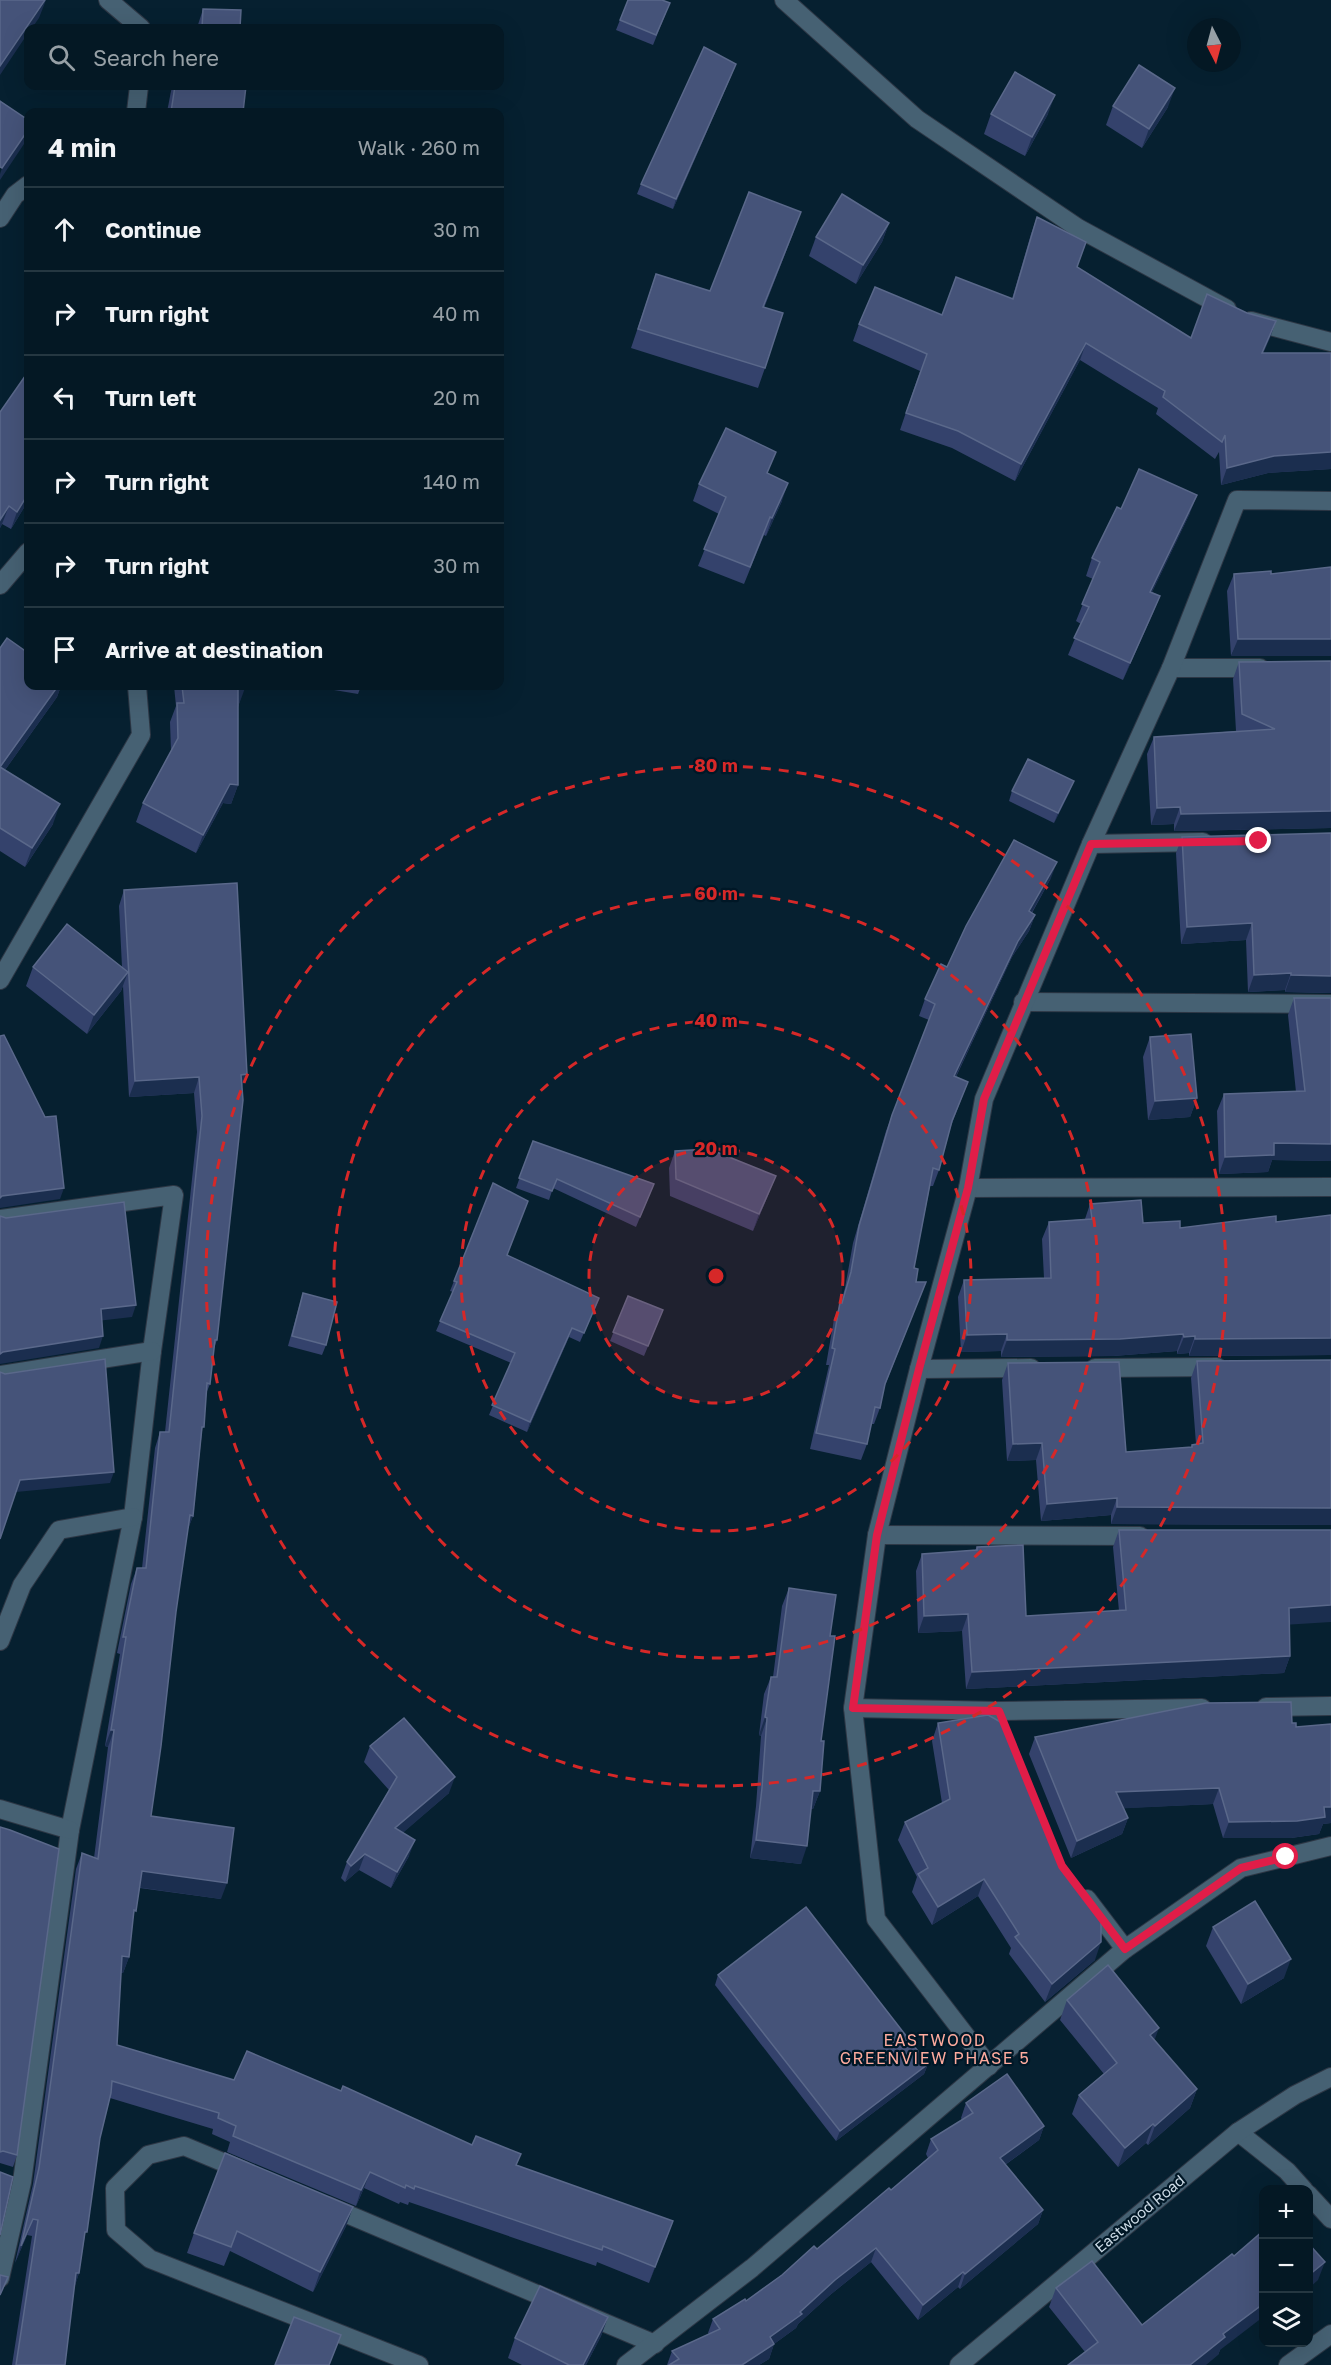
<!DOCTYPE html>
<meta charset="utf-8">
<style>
:root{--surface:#041824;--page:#122531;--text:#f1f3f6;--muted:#97a0a6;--line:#253741}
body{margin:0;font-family:"Golos Text",sans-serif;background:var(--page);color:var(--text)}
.controls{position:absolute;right:18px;bottom:18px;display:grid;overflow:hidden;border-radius:12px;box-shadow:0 6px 24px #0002}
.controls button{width:54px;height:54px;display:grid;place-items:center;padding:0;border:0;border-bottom:2px solid var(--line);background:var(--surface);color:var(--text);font:30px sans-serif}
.compass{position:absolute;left:1187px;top:18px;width:54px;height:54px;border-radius:50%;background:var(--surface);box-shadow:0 6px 24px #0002;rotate:174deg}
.stop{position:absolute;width:18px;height:18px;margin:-14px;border:4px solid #e11d48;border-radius:50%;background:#fff}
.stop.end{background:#e11d48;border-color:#fff;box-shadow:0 2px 6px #0008}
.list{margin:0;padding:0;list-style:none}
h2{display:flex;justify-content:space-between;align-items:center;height:78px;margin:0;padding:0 24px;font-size:26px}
h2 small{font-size:20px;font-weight:400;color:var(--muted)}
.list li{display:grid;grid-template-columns:39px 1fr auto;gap:18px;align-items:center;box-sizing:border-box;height:84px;padding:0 24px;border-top:2px solid var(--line)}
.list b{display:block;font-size:22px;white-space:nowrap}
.list em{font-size:20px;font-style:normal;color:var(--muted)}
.icon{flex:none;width:33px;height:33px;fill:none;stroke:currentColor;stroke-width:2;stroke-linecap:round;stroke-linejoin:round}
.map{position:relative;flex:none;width:1331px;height:2365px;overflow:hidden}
.search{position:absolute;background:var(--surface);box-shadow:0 6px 24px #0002;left:24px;top:24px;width:480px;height:66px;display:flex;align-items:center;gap:15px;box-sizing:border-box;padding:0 21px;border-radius:12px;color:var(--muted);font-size:22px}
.panel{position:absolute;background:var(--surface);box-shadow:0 6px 24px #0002;left:24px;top:108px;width:480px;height:582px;border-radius:12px}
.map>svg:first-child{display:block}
</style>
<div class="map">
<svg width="1331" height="2365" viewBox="0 0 1331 2365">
<rect width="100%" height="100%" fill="#062030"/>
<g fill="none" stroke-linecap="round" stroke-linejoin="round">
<g stroke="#2d3745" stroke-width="20">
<g id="street">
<path d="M 108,0 L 141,28"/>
<path d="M 784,0 L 917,119 L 1078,228 L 1227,309"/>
<path d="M 136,112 L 139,86"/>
<path d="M 0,218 L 15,195 L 28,185"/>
<path d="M 1251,321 L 1331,342"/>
<path d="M 0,585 L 28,552"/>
<path d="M 1171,668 L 1260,668"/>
<path d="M 1091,844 L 1203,842"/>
<path d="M 0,980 L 141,735 L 137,686"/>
<path d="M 1023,1002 L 1331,1004"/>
<path d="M 968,1188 L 1331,1187"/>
<path d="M 0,1219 L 174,1195 L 152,1351 L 133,1517 L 70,1830 L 22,2182 L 0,2278"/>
<path d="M 1095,1368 L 1217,1367"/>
<path d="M 919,1369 L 1031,1368"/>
<path d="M 0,1375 L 152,1351"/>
<path d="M 877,1535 L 1140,1536"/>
<path d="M 0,1641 L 22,1585 L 59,1530 L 133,1517"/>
<path d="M 1266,1707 L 1331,1706"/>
<path d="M 853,1708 L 999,1711 L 1202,1708"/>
<path d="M 0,1809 L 70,1830"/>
<path d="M 1087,1899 L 1125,1949"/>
<path d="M 989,2066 L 876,1919 L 853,1708 L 877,1535 L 919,1369 L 968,1188 L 984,1099 L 1091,844 L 1171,668 L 1237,500 L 1331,501"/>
<path d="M 1238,2132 L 1287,2171 L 1304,2190"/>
<path d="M 244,2171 L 184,2146 L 148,2155 L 115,2188 L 116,2230 L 150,2259 L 419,2365"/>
<path d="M 1308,2194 L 1331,2219"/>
<path d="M 328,2206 L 655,2344"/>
<path d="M 626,2365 L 752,2268 L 1125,1949 L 1241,1868 L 1331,1846"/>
<path d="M 1288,2365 L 1331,2334"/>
</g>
</g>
<g stroke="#2d3745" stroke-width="20">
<path id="secondary" d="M 959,2365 L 1238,2132 L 1295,2095 L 1331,2077"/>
</g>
<use href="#street" stroke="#466173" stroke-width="18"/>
<use href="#secondary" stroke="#466173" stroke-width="18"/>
</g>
<g fill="#34426c">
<path d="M 203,9 L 240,28 L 197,28 Z"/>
<path d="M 666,13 L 653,45 L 616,30 L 620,20 Z"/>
<path d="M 732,74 L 673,209 L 637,194 L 641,184 Z"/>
<path d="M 172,86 L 246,86 L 243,112 L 167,112 Z"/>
<path d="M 1113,106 L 1168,107 L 1142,148 L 1106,125 Z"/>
<path d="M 991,114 L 1048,114 L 1025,156 L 984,134 Z"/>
<path d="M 1037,217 L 1077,267 L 1191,338 L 1247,313 L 1276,321 L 1263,353 L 1331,353 L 1331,469 L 1268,473 L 1221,485 L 1219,452 L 1215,459 L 1156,414 L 1158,408 L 1080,360 L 1015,481 L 952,448 L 900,430 L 920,371 L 853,341 L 859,324 L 942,315 L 1012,299 L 1031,234 Z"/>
<path d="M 889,223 L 882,242 L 856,284 L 809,256 L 816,237 Z"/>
<path d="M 794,231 L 764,308 L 765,368 L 758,388 L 631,348 L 656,274 L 710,291 Z"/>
<path d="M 28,254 L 28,263 L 26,261 Z"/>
<path d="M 28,372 L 28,501 L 11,529 L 2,524 L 0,528 L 0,412 Z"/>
<path d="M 768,473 L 782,501 L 766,536 L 764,535 L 744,584 L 698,566 L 719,514 L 693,501 L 699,484 Z"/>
<path d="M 1121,509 L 1190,513 L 1152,592 L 1160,596 L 1153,613 L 1123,680 L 1068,655 L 1081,624 L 1076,621 L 1093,579 L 1086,576 L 1092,558 Z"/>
<path d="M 1234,574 L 1271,574 L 1231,656 L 1227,591 Z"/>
<path d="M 0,648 L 28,686 L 61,686 L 57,697 L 5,770 L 53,824 L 25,867 L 0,851 Z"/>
<path d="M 1331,661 L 1331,828 L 1174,831 L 1174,824 L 1151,825 L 1147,754 L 1154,737 L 1236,731 L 1233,679 L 1239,662 Z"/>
<path d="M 174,686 L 244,686 L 238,707 L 238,785 L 231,804 L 223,803 L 196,853 L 136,822 L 143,803 L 171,751 L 170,722 L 176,706 Z"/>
<path d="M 310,686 L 361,686 L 358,694 Z"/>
<path d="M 1012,791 L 1070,791 L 1054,823 L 1009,801 Z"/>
<path d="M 1331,833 L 1331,993 L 1285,992 L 1285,990 L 1248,992 L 1246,940 L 1181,944 L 1176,853 L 1182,837 Z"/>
<path d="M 1051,878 L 1032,913 L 1035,915 L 1029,931 L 1012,957 L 956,1077 L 968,1082 L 951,1126 L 939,1170 L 933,1186 L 930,1186 L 914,1268 L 916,1282 L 926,1282 L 884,1388 L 880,1408 L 874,1424 L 871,1424 L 867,1444 L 861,1460 L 810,1449 L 829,1365 L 826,1365 L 834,1319 L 841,1302 L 845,1288 L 853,1243 L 886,1131 L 929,1020 L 919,1016 L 925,999 L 947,967 Z"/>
<path d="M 124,890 L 242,1088 L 217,1340 L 214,1348 L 210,1384 L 206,1394 L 193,1516 L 187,1531 L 176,1612 L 151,1816 L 221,1899 L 140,1888 L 132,1922 L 129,1957 L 123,1973 L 121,1973 L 117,2045 L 516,2165 L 673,2221 L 649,2283 L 597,2262 L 596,2266 L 409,2202 L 408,2205 L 400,2202 L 399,2204 L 364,2188 L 356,2206 L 227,2152 L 230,2142 L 212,2134 L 213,2129 L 110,2098 L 100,2138 L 79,2273 L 74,2288 L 65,2365 L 12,2365 L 32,2236 L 27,2235 L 15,2263 L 33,2184 L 76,1869 L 82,1853 L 94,1858 L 108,1747 L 105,1746 L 120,1654 L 117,1653 L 131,1584 L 137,1568 L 142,1568 L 155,1448 L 160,1432 L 165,1432 L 197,1132 L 194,1093 L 129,1097 L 123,986 L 121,991 L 87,1034 L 26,986 L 33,967 L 122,967 L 119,906 Z"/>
<path d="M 1294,998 L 1331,998 L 1331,1161 L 1272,1160 L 1268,1172 L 1219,1174 L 1217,1111 L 1224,1094 L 1296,1092 L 1288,1015 Z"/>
<path d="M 1150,1037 L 1197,1098 L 1190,1117 L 1148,1120 L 1143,1057 Z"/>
<path d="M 533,1141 L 654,1184 L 636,1227 L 553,1188 L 549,1200 L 516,1188 Z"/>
<path d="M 675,1151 L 769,1193 L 753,1231 L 670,1196 L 669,1168 Z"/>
<path d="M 1090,1204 L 1143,1223 L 1180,1228 L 1276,1222 L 1331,1215 L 1331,1355 L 1189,1356 L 1189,1353 L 1177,1354 L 1177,1351 L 1113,1356 L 1001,1357 L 1001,1351 L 961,1352 L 958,1297 L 964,1280 L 1044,1278 L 1042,1239 L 1049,1222 L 1085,1219 Z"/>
<path d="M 507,1255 L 599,1298 L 580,1342 L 569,1337 L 527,1432 L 489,1415 L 511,1363 L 436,1331 L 453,1292 L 450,1291 L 454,1281 Z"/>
<path d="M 303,1293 L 326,1345 L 322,1355 L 288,1346 L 300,1303 Z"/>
<path d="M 628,1296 L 659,1320 L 644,1356 L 610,1341 Z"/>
<path d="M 1331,1360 L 1331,1525 L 1111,1524 L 1111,1515 L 1041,1521 L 1036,1460 L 1007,1461 L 1002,1380 L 1008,1363 L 1126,1452 L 1191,1447 L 1192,1445 L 1196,1444 L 1191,1378 L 1197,1361 Z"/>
<path d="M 1119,1530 L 1289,1625 L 1290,1656 L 1284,1673 L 966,1689 L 962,1631 L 918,1633 L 916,1571 L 922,1554 L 975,1550 L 977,1547 L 1026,1616 L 1119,1611 L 1113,1547 Z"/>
<path d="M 789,1588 L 830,1636 L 821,1741 L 820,1791 L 813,1809 L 811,1809 L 801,1864 L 750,1858 L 756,1806 L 761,1736 L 759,1735 L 764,1694 L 771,1677 L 773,1677 L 782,1606 Z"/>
<path d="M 938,1723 L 1057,1849 L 1056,1852 L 1095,1960 L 1045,2002 L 1009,1954 L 1011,1948 L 978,1896 L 932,1925 L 912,1892 L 917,1877 L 898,1840 L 905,1822 L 942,1803 L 932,1741 Z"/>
<path d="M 1292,1723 L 1296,1727 L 1331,1724 L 1331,1823 L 1323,1824 L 1319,1834 L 1291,1838 L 1223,1838 L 1213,1804 L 1124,1808 L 1128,1818 L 1122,1834 L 1071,1858 L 1029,1754 L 1035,1737 Z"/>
<path d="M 370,1746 L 449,1793 L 402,1833 L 409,1856 L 391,1888 L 359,1870 L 345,1882 L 341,1878 L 347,1862 L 389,1790 L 364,1762 Z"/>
<path d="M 0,1827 L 17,2155 L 13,2167 L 0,2163 Z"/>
<path d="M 1213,1927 L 1284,1978 L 1241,2004 L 1206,1946 Z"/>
<path d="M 718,1975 L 928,2064 L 924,2074 L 836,2141 L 715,1985 Z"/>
<path d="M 1067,2000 L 1154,2041 L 1197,2089 L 1190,2108 L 1148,2145 L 1146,2143 L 1118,2167 L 1072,2114 L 1079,2095 L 1104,2074 L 1060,2020 Z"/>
<path d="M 966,2103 L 1044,2126 L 1039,2140 L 1005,2165 L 1043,2210 L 1038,2224 L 960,2289 L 958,2287 L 918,2320 L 871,2262 L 830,2295 L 798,2324 L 796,2328 L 774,2344 L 769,2359 L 759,2365 L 667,2365 L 672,2351 L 709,2334 L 708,2333 L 713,2319 L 746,2301 L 817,2249 L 891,2190 L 928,2158 L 926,2154 L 931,2139 L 962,2120 L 961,2118 Z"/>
<path d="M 353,2207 L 346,2226 L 313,2292 L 230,2251 L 224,2266 L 187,2253 L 194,2233 Z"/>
<path d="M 1056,2288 L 1142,2325 L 1220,2350 L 1218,2355 L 1085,2352 L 1049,2307 Z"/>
<path d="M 608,2317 L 601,2336 L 586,2365 L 522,2365 L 508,2358 L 515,2338 Z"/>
</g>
<g fill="#1b2e4f">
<path d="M 46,0 L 39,18 L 32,28 L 28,28 L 28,33 L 0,75 L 0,66 Z"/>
<path d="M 736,64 L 732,74 L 673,209 L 676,199 Z"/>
<path d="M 1175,88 L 1168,107 L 1142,148 L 1149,129 Z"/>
<path d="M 1055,95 L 1048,114 L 1025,156 L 1032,137 Z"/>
<path d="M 28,130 L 28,136 L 26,141 L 0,180 L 0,174 L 2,168 Z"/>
<path d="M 801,212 L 794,231 L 756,327 L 763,307 Z"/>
<path d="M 889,223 L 882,242 L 856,284 L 863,265 Z"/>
<path d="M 1276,321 L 1270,338 L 1256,370 L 1262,353 Z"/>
<path d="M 1086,343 L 1080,360 L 1015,481 L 1021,464 Z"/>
<path d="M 1331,452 L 1331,469 L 1268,473 L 1221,485 L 1227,468 L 1274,456 Z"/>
<path d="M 788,483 L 782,501 L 766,536 L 772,518 Z"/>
<path d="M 28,494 L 28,501 L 11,529 L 17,512 Z"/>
<path d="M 1197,495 L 1190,513 L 1144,609 L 1150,592 Z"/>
<path d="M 9,506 L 2,524 L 0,528 L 0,520 Z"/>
<path d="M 1160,596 L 1153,613 L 1123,680 L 1130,663 Z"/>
<path d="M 1238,639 L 1331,639 L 1331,656 L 1231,656 Z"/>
<path d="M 58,686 L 61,686 L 57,697 L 0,777 L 0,768 Z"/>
<path d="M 245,688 L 238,707 L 238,689 Z"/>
<path d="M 1074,781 L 1070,791 L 1054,823 L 1058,813 Z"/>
<path d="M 230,784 L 238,785 L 231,804 L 223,803 L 196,853 L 203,835 Z"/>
<path d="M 60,804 L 53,824 L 25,867 L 32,848 Z"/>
<path d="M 1180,807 L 1174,824 L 1151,825 L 1157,808 Z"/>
<path d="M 1331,811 L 1331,828 L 1174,831 L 1181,814 Z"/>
<path d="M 1057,862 L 1051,878 L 1023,928 L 1029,911 Z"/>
<path d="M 1035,915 L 1029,931 L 1012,957 L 948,1093 L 954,1076 L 1018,941 Z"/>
<path d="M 1252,923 L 1246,940 L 1181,944 L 1187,927 Z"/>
<path d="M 128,972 L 121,991 L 87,1034 L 94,1015 Z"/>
<path d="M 1291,973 L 1285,990 L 1248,992 L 1254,975 Z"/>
<path d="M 1291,975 L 1331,976 L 1331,993 L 1285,992 Z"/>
<path d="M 247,1074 L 241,1090 L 241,1075 Z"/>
<path d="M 199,1077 L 194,1093 L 129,1097 L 135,1081 Z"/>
<path d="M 1197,1098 L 1190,1117 L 1148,1120 L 1155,1101 Z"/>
<path d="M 1274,1143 L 1331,1144 L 1331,1161 L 1272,1160 L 1268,1172 L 1219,1174 L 1225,1157 Z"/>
<path d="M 776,1176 L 769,1193 L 753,1231 L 759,1214 Z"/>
<path d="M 64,1188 L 60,1199 L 0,1208 L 0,1198 L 2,1196 Z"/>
<path d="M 599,1298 L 596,1307 L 580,1342 L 584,1333 Z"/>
<path d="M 136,1305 L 132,1317 L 97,1321 L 101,1309 Z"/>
<path d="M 572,1328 L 569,1337 L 527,1432 L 530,1422 Z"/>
<path d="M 1007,1334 L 1001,1351 L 961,1352 L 967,1335 Z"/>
<path d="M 1183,1334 L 1177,1351 L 1113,1356 L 1001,1357 L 1007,1340 Z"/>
<path d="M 103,1336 L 99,1348 L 0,1364 L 0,1354 L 3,1352 Z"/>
<path d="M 1195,1336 L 1189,1353 L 1177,1354 L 1184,1337 Z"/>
<path d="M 1331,1338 L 1331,1355 L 1189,1356 L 1195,1339 Z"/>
<path d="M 1042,1443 L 1036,1460 L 1007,1461 L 1013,1444 Z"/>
<path d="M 114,1472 L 110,1483 L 16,1492 L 20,1480 Z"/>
<path d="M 1117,1498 L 1111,1515 L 1041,1521 L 1047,1504 Z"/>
<path d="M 1117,1507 L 1331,1508 L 1331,1525 L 1111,1524 Z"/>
<path d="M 190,1515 L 193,1516 L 187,1532 Z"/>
<path d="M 1331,1605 L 1331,1622 L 1283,1625 L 1289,1608 Z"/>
<path d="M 968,1614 L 962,1631 L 918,1633 L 924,1616 Z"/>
<path d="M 1290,1656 L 1284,1673 L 966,1689 L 972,1672 Z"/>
<path d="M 765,1717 L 767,1718 L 761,1736 L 759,1735 Z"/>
<path d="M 111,1730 L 114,1730 L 108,1747 L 105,1746 Z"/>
<path d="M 455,1777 L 449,1793 L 389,1845 L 395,1828 Z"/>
<path d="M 1219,1788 L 1213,1804 L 1111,1809 L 1116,1792 Z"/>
<path d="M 813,1791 L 820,1791 L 813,1809 L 807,1808 Z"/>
<path d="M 1324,1807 L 1331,1807 L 1331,1823 L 1323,1824 L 1319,1834 L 1291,1838 L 1223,1838 L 1229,1822 Z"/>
<path d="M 1128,1818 L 1122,1834 L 1071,1858 L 1077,1841 Z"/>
<path d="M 415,1840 L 409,1856 L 391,1888 L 397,1872 Z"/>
<path d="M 756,1840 L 807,1846 L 801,1864 L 750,1858 Z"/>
<path d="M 365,1854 L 359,1870 L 345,1882 L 351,1866 Z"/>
<path d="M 142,1871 L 227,1883 L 221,1899 L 136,1887 Z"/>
<path d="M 984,1879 L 978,1896 L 932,1925 L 938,1907 Z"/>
<path d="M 1101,1942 L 1095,1960 L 1045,2002 L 1052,1984 Z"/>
<path d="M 122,1956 L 129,1957 L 123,1973 L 116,1972 Z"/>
<path d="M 1291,1959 L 1284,1978 L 1241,2004 L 1248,1984 Z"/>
<path d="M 1159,2028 L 1152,2047 L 1150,2035 Z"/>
<path d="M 928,2064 L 924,2074 L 836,2141 L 840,2131 Z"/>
<path d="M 1197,2089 L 1190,2108 L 1148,2145 L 1155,2126 Z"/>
<path d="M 1153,2124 L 1146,2143 L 1118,2167 L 1125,2148 Z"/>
<path d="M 1044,2126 L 1039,2140 L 995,2172 L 1000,2158 Z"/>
<path d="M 370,2172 L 364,2188 L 356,2206 L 361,2190 Z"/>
<path d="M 353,2207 L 346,2226 L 313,2292 L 320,2272 Z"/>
<path d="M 1043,2210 L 1038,2224 L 960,2289 L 965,2274 Z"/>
<path d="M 33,2219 L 27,2235 L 15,2263 L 21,2246 Z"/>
<path d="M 673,2221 L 667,2238 L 649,2283 L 655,2267 Z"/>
<path d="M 876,2248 L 871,2262 L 830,2295 L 798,2324 L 796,2328 L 774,2344 L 769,2359 L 759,2365 L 742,2365 L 770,2337 L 800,2312 L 835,2280 Z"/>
<path d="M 1325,2262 L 1318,2280 L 1308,2289 L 1308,2276 Z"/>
<path d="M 963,2272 L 958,2287 L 918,2320 L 923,2305 Z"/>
<path d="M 76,2273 L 79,2273 L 74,2289 Z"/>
<path d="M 1263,2304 L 1263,2317 L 1220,2350 L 1218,2355 L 1206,2365 L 1190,2365 L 1223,2334 Z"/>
<path d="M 608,2317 L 601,2336 L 586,2365 L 583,2365 Z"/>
</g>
<g fill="#455379" stroke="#5a688a" stroke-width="1.5">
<path d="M 0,0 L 45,0 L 0,66 Z"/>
<path d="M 628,0 L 662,0 L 670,3 L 656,35 L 620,20 Z"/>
<path d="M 203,9 L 241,10 L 240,28 L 202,28 Z"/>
<path d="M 704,47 L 736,64 L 676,199 L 641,184 Z"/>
<path d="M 1139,65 L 1175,88 L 1149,129 L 1113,106 Z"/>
<path d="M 1015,72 L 1055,95 L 1032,137 L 991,114 Z"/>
<path d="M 175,86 L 246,86 L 243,112 L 171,112 Z"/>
<path d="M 0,101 L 28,120 L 28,130 L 2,168 L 0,167 Z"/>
<path d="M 749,192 L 801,212 L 763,307 L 783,313 L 765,368 L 638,329 L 656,274 L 710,291 Z"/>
<path d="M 842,194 L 889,223 L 863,265 L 816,237 Z"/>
<path d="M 1037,217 L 1086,242 L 1077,267 L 1191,338 L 1207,294 L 1247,313 L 1276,321 L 1262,353 L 1331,353 L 1331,452 L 1274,456 L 1227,468 L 1225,435 L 1222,442 L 1163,397 L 1165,391 L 1086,343 L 1021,464 L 958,431 L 906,413 L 927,354 L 859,324 L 875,287 L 942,315 L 956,277 L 1013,299 Z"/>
<path d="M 28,372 L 28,494 L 17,512 L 9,506 L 0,520 L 0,412 Z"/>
<path d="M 726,428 L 776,452 L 767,473 L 788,483 L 772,518 L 770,517 L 750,567 L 704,549 L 726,497 L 699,484 Z"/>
<path d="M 1139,469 L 1197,495 L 1150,592 L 1160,596 L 1130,663 L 1074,638 L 1089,607 L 1082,604 L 1100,562 L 1092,558 L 1117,507 L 1121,509 Z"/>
<path d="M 1331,567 L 1331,639 L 1238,639 L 1234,574 L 1271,571 L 1271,574 Z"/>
<path d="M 7,638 L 28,653 L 28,686 L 58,686 L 0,767 L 60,804 L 32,848 L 0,828 L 0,648 Z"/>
<path d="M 1331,661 L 1331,811 L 1181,814 L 1180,807 L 1157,808 L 1154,737 L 1275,729 L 1242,714 L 1239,662 Z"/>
<path d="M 182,686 L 244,686 L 245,688 L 238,689 L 238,785 L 230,784 L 203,835 L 143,803 L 178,738 L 177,703 L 184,703 Z"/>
<path d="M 1028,759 L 1074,781 L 1058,813 L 1012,791 Z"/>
<path d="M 1331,833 L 1331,976 L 1291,975 L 1291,973 L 1254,975 L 1252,923 L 1187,927 L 1182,837 Z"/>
<path d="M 1014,840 L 1057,862 L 1029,911 L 1035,915 L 1018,941 L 954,1076 L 968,1082 L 952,1121 L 939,1170 L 933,1168 L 914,1268 L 918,1269 L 916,1282 L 926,1282 L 885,1384 L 880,1408 L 875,1407 L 867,1444 L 816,1433 L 835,1349 L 832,1348 L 840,1302 L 842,1303 L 851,1272 L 859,1226 L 892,1115 L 935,1004 L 925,999 L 941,964 L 947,967 L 966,926 Z"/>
<path d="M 237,883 L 247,1074 L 241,1075 L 243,1100 L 217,1340 L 215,1340 L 210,1384 L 207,1383 L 204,1427 L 202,1427 L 193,1516 L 190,1515 L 176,1612 L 161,1746 L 151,1816 L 234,1828 L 227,1883 L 142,1871 L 136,1911 L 134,1910 L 129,1957 L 122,1956 L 117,2045 L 234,2080 L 247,2051 L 341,2091 L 343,2086 L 472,2145 L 476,2136 L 521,2154 L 516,2165 L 673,2221 L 655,2267 L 603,2246 L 602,2250 L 415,2186 L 414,2189 L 406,2185 L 405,2188 L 370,2172 L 361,2190 L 233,2136 L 236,2126 L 218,2118 L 219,2113 L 112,2081 L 111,2093 L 100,2138 L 87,2232 L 85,2232 L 79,2273 L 76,2273 L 65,2365 L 16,2365 L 38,2220 L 33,2219 L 21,2246 L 39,2168 L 82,1853 L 98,1859 L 114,1730 L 111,1730 L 126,1637 L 123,1637 L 137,1568 L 146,1568 L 160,1432 L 169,1432 L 202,1116 L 199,1077 L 135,1081 L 124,890 Z"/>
<path d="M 67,924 L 128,972 L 94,1015 L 33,967 Z"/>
<path d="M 1294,998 L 1331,998 L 1331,1144 L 1274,1143 L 1274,1155 L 1225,1157 L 1224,1094 L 1305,1091 Z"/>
<path d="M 1191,1034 L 1197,1098 L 1155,1101 L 1150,1037 Z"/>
<path d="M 4,1035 L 45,1117 L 56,1116 L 64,1188 L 2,1196 L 0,1198 L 0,1036 Z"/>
<path d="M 533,1141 L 654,1184 L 640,1217 L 557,1179 L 552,1191 L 519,1178 Z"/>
<path d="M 709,1149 L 776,1176 L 759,1214 L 676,1179 L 675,1151 Z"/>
<path d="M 493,1183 L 528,1201 L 507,1255 L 599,1298 L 584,1333 L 572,1328 L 530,1422 L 492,1405 L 515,1353 L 440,1321 L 457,1282 L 454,1281 Z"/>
<path d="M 1141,1200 L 1143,1223 L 1180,1221 L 1180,1228 L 1276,1216 L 1276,1222 L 1331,1215 L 1331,1338 L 1195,1339 L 1195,1336 L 1184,1337 L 1183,1334 L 1120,1339 L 1007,1340 L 1007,1334 L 967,1335 L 964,1280 L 1051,1278 L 1049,1222 L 1092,1219 L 1090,1204 Z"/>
<path d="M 124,1202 L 136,1305 L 101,1309 L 103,1336 L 3,1352 L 0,1354 L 0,1216 L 6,1218 Z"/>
<path d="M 303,1293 L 337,1302 L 326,1345 L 292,1336 Z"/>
<path d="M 628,1296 L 663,1310 L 648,1346 L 613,1332 Z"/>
<path d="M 105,1359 L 114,1472 L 20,1480 L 0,1539 L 0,1372 L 5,1374 Z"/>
<path d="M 1331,1360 L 1331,1508 L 1117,1507 L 1117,1498 L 1047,1504 L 1042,1443 L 1013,1444 L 1008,1363 L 1119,1362 L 1126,1452 L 1192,1447 L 1192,1445 L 1203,1443 L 1197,1361 Z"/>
<path d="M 1119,1530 L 1331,1530 L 1331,1605 L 1289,1608 L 1290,1656 L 972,1672 L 968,1614 L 924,1616 L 922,1554 L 977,1550 L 977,1547 L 1023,1545 L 1026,1616 L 1126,1610 Z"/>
<path d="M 789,1588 L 836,1595 L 830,1636 L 835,1636 L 821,1741 L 824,1741 L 820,1791 L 813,1791 L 807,1846 L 756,1840 L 762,1788 L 767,1718 L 765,1717 L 771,1677 L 777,1677 Z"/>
<path d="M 1291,1702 L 1292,1723 L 1296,1723 L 1296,1727 L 1331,1724 L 1331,1807 L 1324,1807 L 1325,1817 L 1297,1821 L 1229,1822 L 1219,1788 L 1116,1792 L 1128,1818 L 1077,1841 L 1035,1737 L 1206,1703 Z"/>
<path d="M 988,1715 L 1006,1725 L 1057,1849 L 1054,1850 L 1101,1915 L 1101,1942 L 1052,1984 L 1015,1937 L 1019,1934 L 984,1879 L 938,1907 L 918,1874 L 928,1868 L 905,1822 L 950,1799 L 938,1723 Z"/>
<path d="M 404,1718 L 455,1777 L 395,1828 L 415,1840 L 397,1872 L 365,1854 L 351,1866 L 347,1862 L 397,1777 L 370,1746 Z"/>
<path d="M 0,1827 L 10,1830 L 59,1849 L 17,2155 L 3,2151 L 0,2152 Z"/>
<path d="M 1255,1901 L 1291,1959 L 1248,1984 L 1213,1927 Z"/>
<path d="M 806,1907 L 928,2064 L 840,2131 L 718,1975 Z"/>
<path d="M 1108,1965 L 1159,2028 L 1150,2035 L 1197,2089 L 1155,2126 L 1153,2124 L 1125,2148 L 1079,2095 L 1117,2063 L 1067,2000 Z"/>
<path d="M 1007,2074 L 1044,2126 L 1000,2158 L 1043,2210 L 965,2274 L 963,2272 L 923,2305 L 876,2248 L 835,2280 L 800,2312 L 802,2314 L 770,2337 L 774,2344 L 742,2365 L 669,2365 L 679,2359 L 672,2351 L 720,2329 L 713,2319 L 745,2299 L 746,2301 L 782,2275 L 814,2246 L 817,2249 L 889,2188 L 891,2190 L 938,2150 L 931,2139 L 973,2113 L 966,2103 Z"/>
<path d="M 225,2153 L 353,2207 L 320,2272 L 237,2231 L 231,2247 L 194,2233 Z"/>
<path d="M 0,2172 L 13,2177 L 0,2235 Z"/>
<path d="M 1263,2231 L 1263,2304 L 1223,2334 L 1225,2337 L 1190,2365 L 1068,2365 L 1098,2342 L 1056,2288 L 1092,2261 L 1142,2325 L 1232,2254 L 1234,2256 Z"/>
<path d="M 1308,2243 L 1325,2262 L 1308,2276 Z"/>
<path d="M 0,2275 L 8,2277 L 0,2295 Z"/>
<path d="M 540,2286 L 608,2317 L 583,2365 L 569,2365 L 515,2338 Z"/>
<path d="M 294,2317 L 341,2335 L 329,2365 L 275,2365 Z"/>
</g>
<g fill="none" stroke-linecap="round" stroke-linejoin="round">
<path stroke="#e11d48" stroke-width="8" d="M 1259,841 L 1091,844 L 984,1099 L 968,1188 L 919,1369 L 877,1535 L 853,1708 L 999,1711 L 1062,1866 L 1125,1949 L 1241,1868 L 1286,1857"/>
</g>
<circle cx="716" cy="1276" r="127" fill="#d62828" fill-opacity=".12"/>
<g fill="none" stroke="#d62828" stroke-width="3" stroke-dasharray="10 8">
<circle cx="716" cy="1276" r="127"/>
<circle cx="716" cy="1276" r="255"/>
<circle cx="716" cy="1276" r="382"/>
<circle cx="716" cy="1276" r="510"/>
</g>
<g text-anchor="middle" stroke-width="4.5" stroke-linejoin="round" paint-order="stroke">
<g font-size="15" fill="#ccdbe6" stroke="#001726">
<text transform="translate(1140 2214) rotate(-40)" y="5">Eastwood Road</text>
</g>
<g font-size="16" letter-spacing="1.5" fill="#feab9e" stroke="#001726">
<text x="935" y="2046">EASTWOOD<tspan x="935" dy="18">GREENVIEW PHASE 5</tspan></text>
</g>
</g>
<circle cx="716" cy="1276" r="9" fill="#d62828" stroke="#001726" stroke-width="3"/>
<g font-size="18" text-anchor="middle" font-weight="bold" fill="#d62828" stroke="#001726" stroke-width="4.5" stroke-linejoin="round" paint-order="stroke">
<text x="716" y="772">80 m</text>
<text x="716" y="900">60 m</text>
<text x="716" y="1027">40 m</text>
<text x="716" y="1155">20 m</text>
</g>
</svg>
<div class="controls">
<button>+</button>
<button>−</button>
<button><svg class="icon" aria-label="layers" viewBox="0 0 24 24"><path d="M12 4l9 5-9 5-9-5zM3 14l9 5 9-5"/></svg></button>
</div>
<svg class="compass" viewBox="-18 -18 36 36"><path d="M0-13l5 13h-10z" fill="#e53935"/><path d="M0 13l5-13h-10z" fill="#97a0a6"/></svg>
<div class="stop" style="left:1286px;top:1857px"></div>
<div class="stop end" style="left:1259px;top:841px"></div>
<div class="search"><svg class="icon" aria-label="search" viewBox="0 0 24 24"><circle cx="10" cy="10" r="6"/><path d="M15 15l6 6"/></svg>Search here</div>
<section class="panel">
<h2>4 min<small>Walk · 260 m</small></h2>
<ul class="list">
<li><svg class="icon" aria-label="ahead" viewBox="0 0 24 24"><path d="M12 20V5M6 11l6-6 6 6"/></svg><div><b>Continue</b></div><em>30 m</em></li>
<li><svg class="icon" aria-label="right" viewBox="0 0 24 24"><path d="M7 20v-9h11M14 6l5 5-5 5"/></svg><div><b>Turn right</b></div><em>40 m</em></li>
<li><svg class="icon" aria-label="left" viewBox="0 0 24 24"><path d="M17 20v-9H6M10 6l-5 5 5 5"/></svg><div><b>Turn left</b></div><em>20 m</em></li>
<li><svg class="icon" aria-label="right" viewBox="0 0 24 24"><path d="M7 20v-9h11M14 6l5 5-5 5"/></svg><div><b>Turn right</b></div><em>140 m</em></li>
<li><svg class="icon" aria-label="right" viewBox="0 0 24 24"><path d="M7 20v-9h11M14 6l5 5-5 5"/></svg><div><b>Turn right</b></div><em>30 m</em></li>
<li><svg class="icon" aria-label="arrive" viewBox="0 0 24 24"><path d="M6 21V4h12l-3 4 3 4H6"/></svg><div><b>Arrive at destination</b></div></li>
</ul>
</section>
</div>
